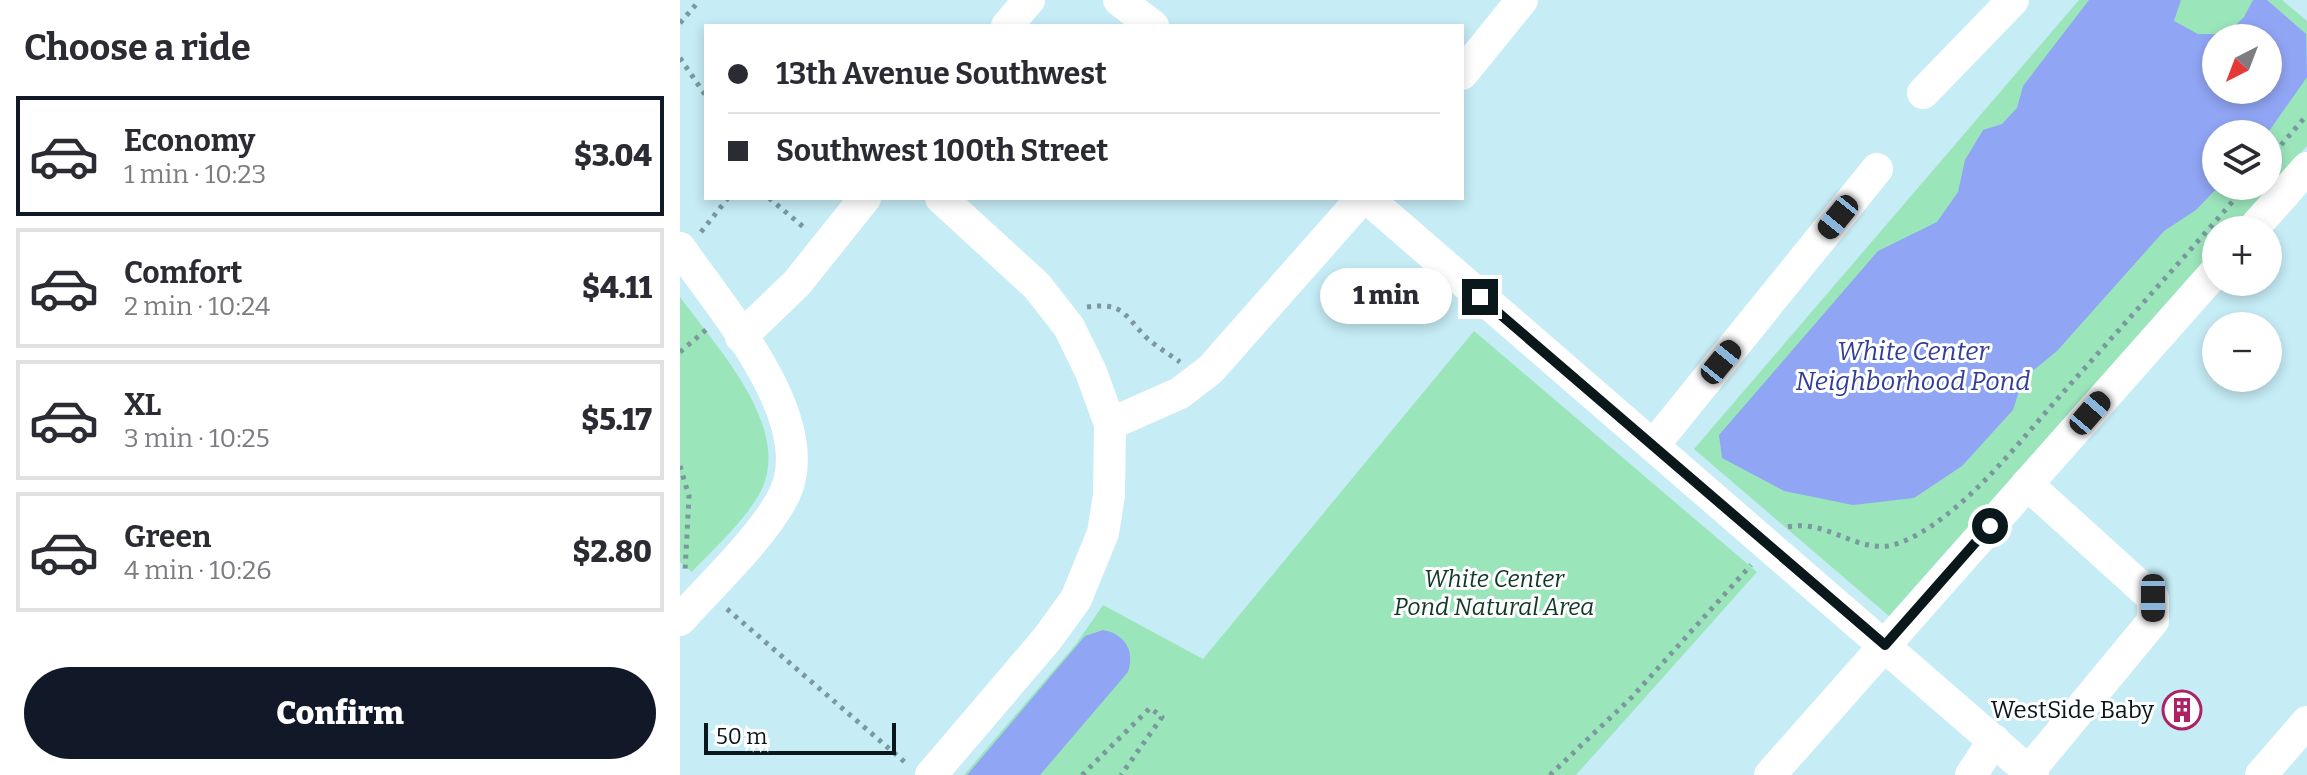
<!DOCTYPE html>
<meta charset="utf-8">
<style>
:root{--surface:#fff;--page:#f2f2f3;--text:#2b2b33;--muted:#7c7c81;--line:#e1e1e2;--accent:#111827}
body{margin:0;font-family:Bitter,serif;background:var(--page);color:var(--text);height:100vh;display:flex;flex-direction:column;font-size:30px;white-space:nowrap}
*{box-sizing:border-box;margin:0}
p{font-size:26px;color:var(--muted)}
.icon{flex:none;width:44px;height:44px;fill:none;stroke:currentColor;stroke-width:2;stroke-linecap:round;stroke-linejoin:round}
.map{position:relative;flex:1;overflow:hidden}
.sheet{display:flex;flex-direction:column;background:var(--surface);width:680px}
.sheet>*{flex:none}
.guide{position:absolute;left:24px;top:24px;width:760px;height:176px;border-radius:0px;box-shadow:0 4px 12px #0003;display:grid;align-content:center;height:176px;padding:0 24px;background:var(--surface)}
.needle{width:52px;rotate:222deg}
.fabs{position:absolute;left:1522px;top:24px;display:grid;gap:16px}
.fabs a{display:grid;place-items:center;width:80px;height:80px;border-radius:50%;background:var(--surface);box-shadow:0 4px 12px #0003;font-size:40px}
.scale{position:absolute;left:24px;bottom:20px;width:192px;box-sizing:border-box;padding-left:8px;border:4px solid #0a181c;border-top:0;font-size:22px;line-height:28px;white-space:nowrap;color:#0a181c;-webkit-text-stroke:6px #fff;paint-order:stroke}
.end{position:absolute;width:36px;height:36px;margin:-18px;border:10px solid #0a181c;background:#fff;box-shadow:0 0 0 4px #fff}
.from{border-radius:50%}
.bubble{position:absolute;height:56px;border-radius:28px;background:var(--surface);box-shadow:0 4px 12px #0003;font-size:26px;font-weight:800;line-height:56px;text-align:center}
.car{position:absolute;width:24px;height:48px;margin:-24px -12px;border-radius:10px;box-shadow:0 0 6px 2px #0007;background:linear-gradient(#222 24%,#8ab4d8 0 40%,#222 0 76%,#8ab4d8 0 86%,#222 0)}
.guide b{display:flex;align-items:center;gap:28px;height:76px;font-size:30px}
.guide b+b{border-top:2px solid var(--line)}
.guide i{width:20px;height:20px;background:var(--text)}
ul{padding:0;list-style:none}
li{display:flex;align-items:center;gap:24px;height:120px;margin:0 16px 12px;padding:0 8px;border:4px solid var(--line);border-radius:0px}
li div{flex:1}
li b{display:block;font-size:30px}
li em{font-style:normal;font-weight:800}
li.on{border-color:var(--accent)}
li>.icon{width:72px;height:72px;stroke-width:1.5}
h2{padding:0 24px;font-size:36px;line-height:96px}
.cta{display:flex;gap:16px;margin-top:auto;padding:16px 24px}
.cta a{flex:1;height:92px;border-radius:48px;background:var(--accent);color:#fff;font-size:32px;font-weight:800;line-height:92px;text-align:center}
main{display:flex;flex:1;min-height:0}
.map>svg:first-child{display:block}
.green{fill:#9be5bb;fill-rule:evenodd}
.water{fill:#90a5f4;fill-rule:evenodd}
.lines{fill:none;stroke-linecap:round;stroke-linejoin:round}
.path{stroke:#7b989f;stroke-width:5;stroke-dasharray:4 6;stroke-linecap:butt}
.minor{stroke:#fff;stroke-width:32}
.route{stroke:#0a181c;stroke-width:10}
.labels{text-anchor:middle;dominant-baseline:central;stroke-width:6;stroke-linejoin:round;paint-order:stroke}
.park-label{font-size:24px;font-style:italic;fill:#103925;stroke:#fff}
.poi-label{font-size:24px;fill:#0a181c;stroke:#fff;text-anchor:end}
.water-label{font-size:26px;font-style:italic;fill:#323e99;stroke:#fff}
</style>
<main>
<section class="sheet">
<h2>Choose a ride</h2>
<ul>
<li class="on"><svg class="icon" aria-label="car" viewBox="0 0 24 24"><path d="M5 17H2v-5l4-1 3-4h7l3 4 3 1v5h-3M9 17h6M6 11h13"/><circle cx="7" cy="17" r="2"/><circle cx="17" cy="17" r="2"/></svg><div><b>Economy</b><p>1 min · 10:23</p></div><em>$3.04</em></li>
<li><svg class="icon" aria-label="car" viewBox="0 0 24 24"><path d="M5 17H2v-5l4-1 3-4h7l3 4 3 1v5h-3M9 17h6M6 11h13"/><circle cx="7" cy="17" r="2"/><circle cx="17" cy="17" r="2"/></svg><div><b>Comfort</b><p>2 min · 10:24</p></div><em>$4.11</em></li>
<li><svg class="icon" aria-label="car" viewBox="0 0 24 24"><path d="M5 17H2v-5l4-1 3-4h7l3 4 3 1v5h-3M9 17h6M6 11h13"/><circle cx="7" cy="17" r="2"/><circle cx="17" cy="17" r="2"/></svg><div><b>XL</b><p>3 min · 10:25</p></div><em>$5.17</em></li>
<li><svg class="icon" aria-label="car" viewBox="0 0 24 24"><path d="M5 17H2v-5l4-1 3-4h7l3 4 3 1v5h-3M9 17h6M6 11h13"/><circle cx="7" cy="17" r="2"/><circle cx="17" cy="17" r="2"/></svg><div><b>Green</b><p>4 min · 10:26</p></div><em>$2.80</em></li>
</ul>
<div class="cta"><a>Confirm</a></div>
</section>
<div class="map">
<svg width="1627" height="775" viewBox="0 0 1627 775">
<rect width="100%" height="100%" fill="#c6ecf6"/>
<g class="green">
<path d="M1399,0H1602L1627,21V146L1552,230H1536V248L1209,616L1014,449ZM1536,38H1588V90H1536ZM1536,134H1588V186H1536Z"/>
<path d="M0,297C34,344 105,419 85,481C76,511 33,549 12,572L0,562Z"/>
<path d="M794,331L1077,572L896,775H284L396,644L423,605L523,659Z"/>
</g>
<g class="water">
<path d="M1409,0H1501L1494,21L1518,34H1546L1564,17L1573,0H1587L1626,34L1627,77L1587,134H1536V186H1539L1516,210L1484,231L1377,351L1343,379L1333,410L1282,466L1234,498L1173,505L1104,491L1042,458L1039,435L1198,251L1257,222L1278,192L1285,160L1303,130L1322,124L1337,108L1343,86ZM1536,38H1588V90H1536Z"/>
<path d="M423,630C445,634 455,651 448,672L360,775H287L405,636Z"/>
</g>
<g class="lines">
<g class="path">
<path d="M0,23L19,1"/>
<path d="M0,58L26,96"/>
<path d="M1588,160L1627,115"/>
<path d="M89,198L127,230"/>
<path d="M21,232L48,198"/>
<path d="M407,307C445,302 444,316 467,338C477,347 489,354 500,362"/>
<path d="M0,352L27,329"/>
<path d="M0,466L9,496L5,571"/>
<path d="M1108,527C1144,519 1173,550 1208,546C1225,543 1243,532 1257,522C1304,488 1342,439 1380,396C1442,326 1505,257 1566,186"/>
<path d="M47,609L227,764"/>
<path d="M402,775L470,708L482,717L441,775"/>
<path d="M870,775L952,697L1071,565"/>
</g>
<g class="minor">
<path d="M439,0L473,26"/>
<path d="M327,26L349,0"/>
<path d="M782,74L842,0"/>
<path d="M1243,93L1333,0"/>
<path d="M687,198L1353,775"/>
<path d="M1572,230L1627,168"/>
<path d="M0,248C39,306 139,418 105,493C86,534 31,585 0,620"/>
<path d="M61,337L117,283L185,198"/>
<path d="M430,424L500,393L531,369L682,198"/>
<path d="M973,446L1197,169"/>
<path d="M1347,484L1473,598V621L1349,771"/>
<path d="M251,775L367,639L396,599L423,533L429,495L430,424L411,372L389,327L357,286L261,198"/>
<path d="M1090,775L1536,271"/>
<path d="M1291,775L1314,740"/>
<path d="M1581,775L1627,722"/>
</g>
</g>
<g class="lines">
<path class="route" d="M800,297L1205,645L1310,526"/>
</g>
<defs>
<g id="building-ring" transform="scale(2)"><circle r="9.5" fill="#fff" stroke="#ac2264" stroke-width="1.5"/><path d="M-4-6H4V6H1V3H-1V6H-4ZM-2.5-4.3h1.7v1.8h-1.7ZM.8-4.3h1.7v1.8H.8ZM-2.5-1h1.7V.8h-1.7ZM.8-1h1.7V.8H.8Z" fill="#ac2264"/></g>
</defs>
<g fill-rule="evenodd">
<use href="#building-ring" x="1502" y="710"/>
</g>
<g class="labels">
<g class="park-label">
<text x="814" y="579">White Center<tspan x="814" dy="28">Pond Natural Area</tspan></text>
</g>
<g class="poi-label">
<text x="1474" y="710">WestSide Baby</text>
</g>
<g class="water-label">
<text x="1233" y="351">White Center<tspan x="1233" dy="30">Neighborhood Pond</tspan></text>
</g>
</g>
</svg>
<div class="fabs">
<a><svg class="needle" viewBox="-14 -14 28 28"><path d="M0-13l5 13h-10z" fill="#e53935"/><path d="M0 13l5-13h-10z" fill="#7c7c81"/></svg></a>
<a><svg class="icon" aria-label="layers" viewBox="0 0 24 24"><path d="M12 4l9 5-9 5-9-5zM3 14l9 5 9-5"/></svg></a>
<a>+</a>
<a>−</a>
</div>
<div class="scale">50 m</div>
<i class="end from" style="left:1310px;top:526px"></i>
<i class="end" style="left:800px;top:297px"></i>
<div class="bubble" style="left:640px;top:268px;width:132px">1 min</div>
<i class="car" style="left:1158px;top:217px;rotate:219deg"></i>
<i class="car" style="left:1041px;top:362px;rotate:39deg"></i>
<i class="car" style="left:1410px;top:413px;rotate:41deg"></i>
<i class="car" style="left:1473px;top:598px;rotate:180deg"></i>
<div class="guide">
<b><i class="from"></i>13th Avenue Southwest</b>
<b><i></i>Southwest 100th Street</b>
</div>
</div>
</main>
